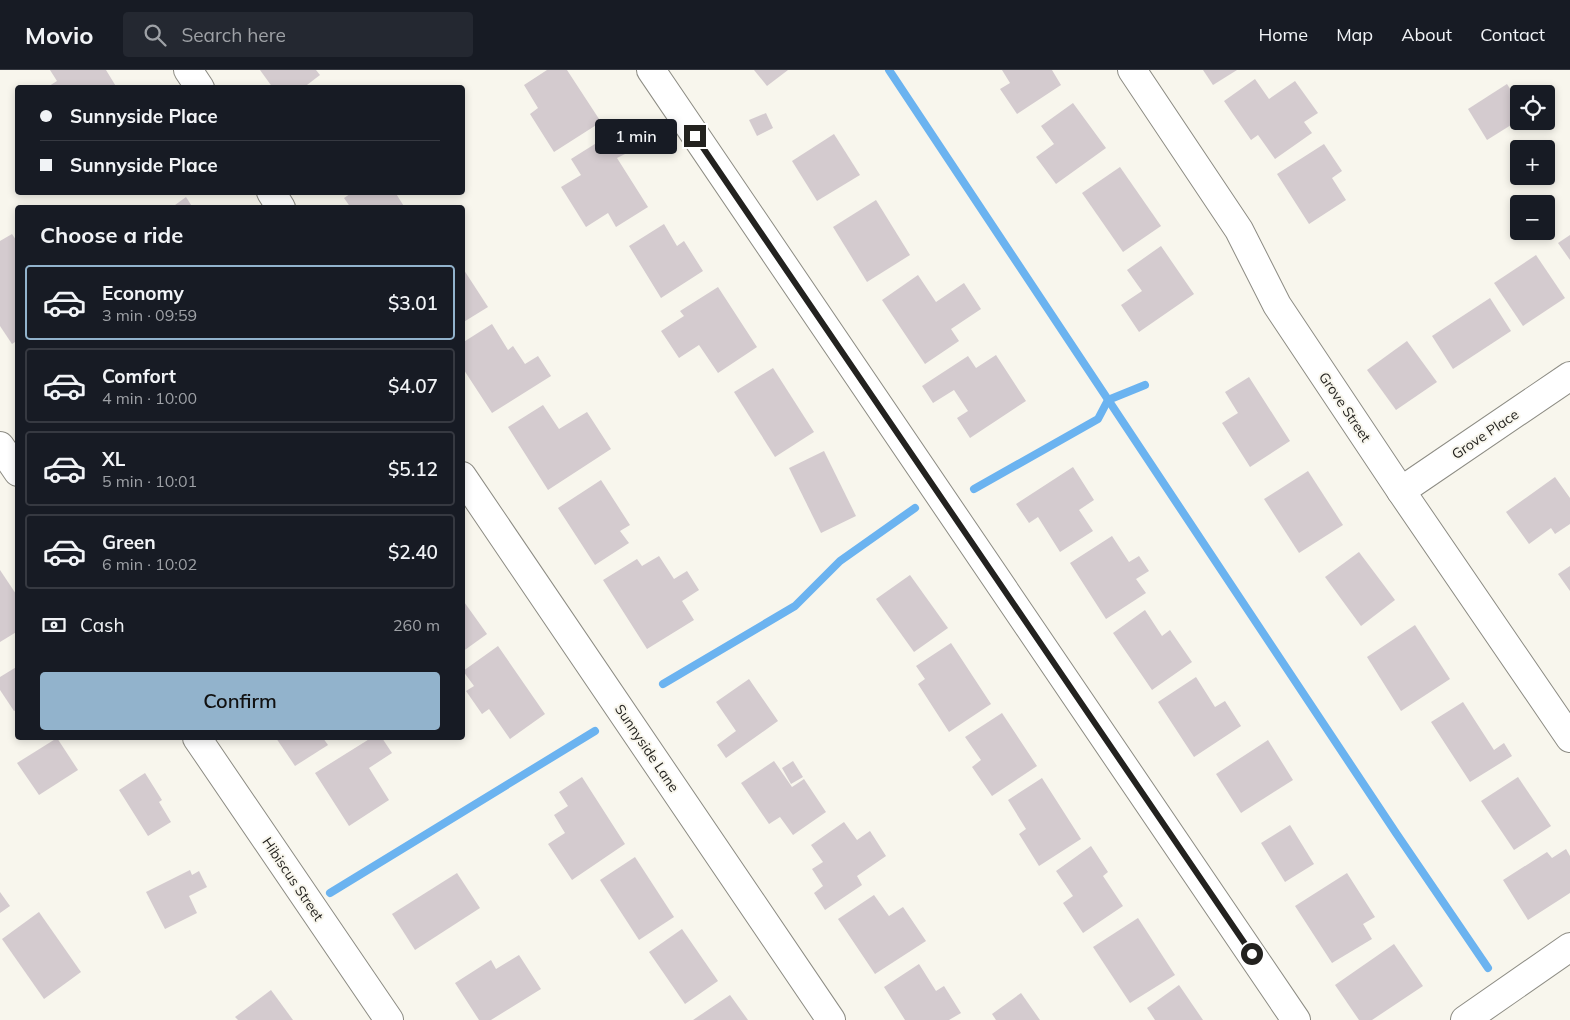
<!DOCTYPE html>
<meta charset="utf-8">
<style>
:root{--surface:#171b24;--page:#242831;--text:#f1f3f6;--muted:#9ea1a6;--line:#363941;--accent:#92b3cc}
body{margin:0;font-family:Mulish,sans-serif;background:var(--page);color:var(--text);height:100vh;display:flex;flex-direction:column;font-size:19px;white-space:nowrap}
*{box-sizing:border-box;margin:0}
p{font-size:16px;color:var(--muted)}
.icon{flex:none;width:28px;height:28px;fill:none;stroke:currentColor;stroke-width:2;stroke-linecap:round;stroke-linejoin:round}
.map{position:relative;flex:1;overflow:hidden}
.side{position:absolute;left:15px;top:135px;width:450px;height:535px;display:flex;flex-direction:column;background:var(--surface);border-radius:5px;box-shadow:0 2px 8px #0003}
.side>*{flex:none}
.hud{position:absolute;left:15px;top:15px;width:450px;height:110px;border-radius:5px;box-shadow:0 2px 8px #0003;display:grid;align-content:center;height:110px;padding:0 25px;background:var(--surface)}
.fabs{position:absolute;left:1510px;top:15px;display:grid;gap:10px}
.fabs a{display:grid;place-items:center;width:45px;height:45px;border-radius:5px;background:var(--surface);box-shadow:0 2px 8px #0003;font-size:25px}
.end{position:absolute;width:22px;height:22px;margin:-11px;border:6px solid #23221f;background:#fff;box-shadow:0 0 0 2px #fff}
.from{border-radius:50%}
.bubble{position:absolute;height:35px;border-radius:5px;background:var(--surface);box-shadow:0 2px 8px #0003;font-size:16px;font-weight:600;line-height:35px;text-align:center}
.hud b{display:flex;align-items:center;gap:18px;height:48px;font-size:19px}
.hud b+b{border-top:1px solid var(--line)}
.hud i{width:12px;height:12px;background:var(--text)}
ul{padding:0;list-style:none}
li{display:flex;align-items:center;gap:15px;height:75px;margin:0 10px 8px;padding:0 15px;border:2px solid var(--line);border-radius:5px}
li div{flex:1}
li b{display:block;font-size:19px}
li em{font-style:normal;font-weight:600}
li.active{border-color:var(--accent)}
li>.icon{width:45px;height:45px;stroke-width:1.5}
h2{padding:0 25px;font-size:22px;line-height:60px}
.pay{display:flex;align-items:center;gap:12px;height:55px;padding:0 25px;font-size:19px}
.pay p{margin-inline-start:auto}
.cta{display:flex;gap:10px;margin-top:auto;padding:10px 25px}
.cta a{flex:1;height:58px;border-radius:5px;background:var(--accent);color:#111;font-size:20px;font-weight:600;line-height:58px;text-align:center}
header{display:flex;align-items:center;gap:30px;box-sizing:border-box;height:70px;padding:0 25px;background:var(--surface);border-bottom:1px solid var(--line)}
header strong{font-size:24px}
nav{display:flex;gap:28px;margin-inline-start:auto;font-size:18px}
.search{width:350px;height:45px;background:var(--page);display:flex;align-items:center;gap:12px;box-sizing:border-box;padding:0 18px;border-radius:5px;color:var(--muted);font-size:19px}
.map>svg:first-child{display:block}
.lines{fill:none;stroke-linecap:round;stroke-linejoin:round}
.stream{stroke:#6bb3f0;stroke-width:8}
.building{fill:#d4cbcf}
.minor-casing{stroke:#8d8c84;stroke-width:30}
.minor{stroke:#fff;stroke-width:28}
.route{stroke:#23221f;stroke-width:6}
.labels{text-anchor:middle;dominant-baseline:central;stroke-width:4;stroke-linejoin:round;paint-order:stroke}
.street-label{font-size:14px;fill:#23221f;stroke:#f8f6ed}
</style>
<header>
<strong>Movio</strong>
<div class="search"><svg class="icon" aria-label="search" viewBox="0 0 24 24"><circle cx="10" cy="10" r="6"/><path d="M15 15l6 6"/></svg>Search here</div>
<nav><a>Home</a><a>Map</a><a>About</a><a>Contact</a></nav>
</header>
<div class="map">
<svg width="1570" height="950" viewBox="0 0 1570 950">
<rect width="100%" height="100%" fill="#f8f6ed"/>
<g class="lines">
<g class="stream">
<path d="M889,0L1396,763L1488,898"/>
<path d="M974,419L1098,349L1108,330L1145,315"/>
<path d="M663,614L795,536L840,491L915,438"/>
<path d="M330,823L595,661"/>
</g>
</g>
<g class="building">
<path d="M50,0H106L117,18H46L57,11Z"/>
<path d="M260,0H316L320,5L303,18H273Z"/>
<path d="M547,0H567L601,52L554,82L530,44L538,38L524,15Z"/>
<path d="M754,0H788L767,16Z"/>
<path d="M1002,0H1052L1061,15L1017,44L1000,19L1010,13Z"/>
<path d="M1203,0H1237L1213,15Z"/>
<path d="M1255,9L1269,29L1295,11L1318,43L1304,52L1312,63L1275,89L1258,65L1251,70L1224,31Z"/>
<path d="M1507,14L1519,33V50L1487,70L1468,39Z"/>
<path d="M1073,33L1106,78L1056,114L1036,87L1054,74L1041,56Z"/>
<path d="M766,43L773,58L757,66L749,50Z"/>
<path d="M614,62L627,83L617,88L648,137L616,157L608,143L586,157L561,117L581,105L571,89Z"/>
<path d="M834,64L860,105L817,131L792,91Z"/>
<path d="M1324,74L1342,101L1332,108L1346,130L1309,154L1277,104Z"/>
<path d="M1120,97L1161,156L1123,182L1082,123Z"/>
<path d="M353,122H395L405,138H351L344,128Z"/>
<path d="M186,127L193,138H171Z"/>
<path d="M876,130L910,185L867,212L833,157Z"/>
<path d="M664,154L677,176L684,171L703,201L661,228L629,176Z"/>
<path d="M12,164L18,173V270L12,274L0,256V171Z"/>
<path d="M1570,165V190L1558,173Z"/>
<path d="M1161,176L1194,224L1139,262L1121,235L1142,221L1127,200Z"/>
<path d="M1536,185L1565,228L1523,256L1494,213Z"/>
<path d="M462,197L488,237L462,253Z"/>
<path d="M918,205L936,232L964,213L981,239L951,259L959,271L925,294L882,230Z"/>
<path d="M718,217L757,277L718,303L699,275L679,288L661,261L684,246L680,241Z"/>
<path d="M1490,228L1511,261L1453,299L1432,266Z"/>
<path d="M492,254L508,280L513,276L525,294L538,286L551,306L492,343L462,297V273Z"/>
<path d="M1407,271L1437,312L1396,340L1367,300Z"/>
<path d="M996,285L1026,331L970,368L957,348L968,341L954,320L933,333L922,316L968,286L976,298Z"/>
<path d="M773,298L814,362L775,387L734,322Z"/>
<path d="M1249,307L1290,371L1250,397L1222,353L1238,343L1225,322Z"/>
<path d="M543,335L559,359L587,342L611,379L548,420L508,357Z"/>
<path d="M824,381L856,446L821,463L789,398Z"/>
<path d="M1073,397L1094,430L1079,440L1093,461L1060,482L1038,447L1029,453L1016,434Z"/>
<path d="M1308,401L1343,455L1299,483L1264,429Z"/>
<path d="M1555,407L1570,428V454L1555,464L1551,458L1529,474L1506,442Z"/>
<path d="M601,410L630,455L620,461L629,473L595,495L558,438Z"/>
<path d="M1112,466L1129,492L1139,486L1149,501L1136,509L1146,523L1106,549L1070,493Z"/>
<path d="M1359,482L1395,530L1361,556L1325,507Z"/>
<path d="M659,486L674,509L687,501L699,520L682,531L694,550L647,579L603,510L637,489L642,496Z"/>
<path d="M1570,496V521L1558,504Z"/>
<path d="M0,500L18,527V561L0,572Z"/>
<path d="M910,505L948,558L914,582L876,529Z"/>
<path d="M462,529L487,564L462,582Z"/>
<path d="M1145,540L1162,566L1170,560L1192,592L1152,620L1113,563Z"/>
<path d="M1415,555L1450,609L1401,641L1367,587Z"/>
<path d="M951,573L991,634L949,662L918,614L925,609L916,596Z"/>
<path d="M498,576L545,644L510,669L489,639L482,644L466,621L474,616L463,601Z"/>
<path d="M18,596V639L14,641L0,620V607Z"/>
<path d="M1196,607L1215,637L1225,631L1241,656L1194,687L1158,632Z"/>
<path d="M749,609L778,651L726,688L717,675L736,661L716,632Z"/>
<path d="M1463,632L1494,680L1504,673L1512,686L1470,712L1431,652Z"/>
<path d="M1002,643L1037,696L992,726L972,697L981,690L965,667Z"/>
<path d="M57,668L78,700L39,725L17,693Z"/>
<path d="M276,668H323L328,675L295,696Z"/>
<path d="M371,668H382L392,683L369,698L389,730L349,756L315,703Z"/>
<path d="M1268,670L1293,710L1241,743L1216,704Z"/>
<path d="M774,691L792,717L804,709L826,742L793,765L780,747L769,754L741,713Z"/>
<path d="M793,691L803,707L791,714L782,698Z"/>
<path d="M145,703L162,730L159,732L171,752L148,766L119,720Z"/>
<path d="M582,707L625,774L572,810L548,774L565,763L554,745L568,736L559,722Z"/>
<path d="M1518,707L1551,756L1514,780L1481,731Z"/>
<path d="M1042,708L1081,769L1039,796L1019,764L1026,759L1008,730Z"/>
<path d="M844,752L857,770L870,761L886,786L857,806L862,815L825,840L814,823L823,816L812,799L823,792L811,775Z"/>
<path d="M1290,755L1314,794L1285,812L1261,773Z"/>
<path d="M1091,776L1108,802L1103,806L1123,836L1083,863L1063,833L1073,826L1056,801Z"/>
<path d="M1566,779L1570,786V823L1528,850L1503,810L1547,782L1552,788Z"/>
<path d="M635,787L674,847L639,870L600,810Z"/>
<path d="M190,800L192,805L199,801L207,817L189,826L197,843L165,859L146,822Z"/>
<path d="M457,803L480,838L415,880L392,844Z"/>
<path d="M1347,803L1375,847L1363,854L1372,869L1332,893L1295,836Z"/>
<path d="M0,822L10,836L0,843Z"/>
<path d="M874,825L889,846L903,837L926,871L875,904L838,849Z"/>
<path d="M39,842L81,902L44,929L2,869Z"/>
<path d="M1138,848L1175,905L1130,933L1093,877Z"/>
<path d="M682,859L718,911L685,934L649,882Z"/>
<path d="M1394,874L1423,916L1372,950H1359L1335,915Z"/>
<path d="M519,885L541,919L491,950H479L455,913L491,890L496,899Z"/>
<path d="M919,894L936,921L944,916L961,943L949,950H905L884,917Z"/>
<path d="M1179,915L1203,950H1155L1147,938Z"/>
<path d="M271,920L293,950H238L235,947Z"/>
<path d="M1021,923L1040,950H996L992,944Z"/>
<path d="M730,925L748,950H693Z"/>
</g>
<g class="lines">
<g class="minor-casing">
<g id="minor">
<path d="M188,0L200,18"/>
<path d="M651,0L1296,950"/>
<path d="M1132,0L1239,160L1277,235L1401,421L1570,668"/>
<path d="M271,122L281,138"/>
<path d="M0,376L18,402"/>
<path d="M462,406L831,950"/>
<path d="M1401,421L1570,306"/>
<path d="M197,668L389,950"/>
<path d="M1465,950L1570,877"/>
</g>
</g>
<use href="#minor" class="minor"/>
</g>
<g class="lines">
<path class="route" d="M695,66L1252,884"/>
</g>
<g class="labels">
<g class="street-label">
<text transform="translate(1345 337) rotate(56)">Grove Street</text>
<text transform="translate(1485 364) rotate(-34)">Grove Place</text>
<text transform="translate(647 678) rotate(56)">Sunnyside Lane</text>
<text transform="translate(293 809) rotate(56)">Hibiscus Street</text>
</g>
</g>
</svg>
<div class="fabs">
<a><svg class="icon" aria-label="locate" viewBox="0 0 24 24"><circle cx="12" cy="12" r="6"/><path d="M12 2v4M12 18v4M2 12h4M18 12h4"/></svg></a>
<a>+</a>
<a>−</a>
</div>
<i class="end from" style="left:1252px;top:884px"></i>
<i class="end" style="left:695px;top:66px"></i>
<div class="bubble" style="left:595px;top:49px;width:82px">1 min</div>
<div class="hud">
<b><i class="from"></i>Sunnyside Place</b>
<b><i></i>Sunnyside Place</b>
</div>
<section class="side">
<h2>Choose a ride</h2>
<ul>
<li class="active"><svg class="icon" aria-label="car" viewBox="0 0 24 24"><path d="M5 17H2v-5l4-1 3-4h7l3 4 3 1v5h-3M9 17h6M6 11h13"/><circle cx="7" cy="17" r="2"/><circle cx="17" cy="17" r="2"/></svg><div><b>Economy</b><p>3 min · 09:59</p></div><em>$3.01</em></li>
<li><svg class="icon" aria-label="car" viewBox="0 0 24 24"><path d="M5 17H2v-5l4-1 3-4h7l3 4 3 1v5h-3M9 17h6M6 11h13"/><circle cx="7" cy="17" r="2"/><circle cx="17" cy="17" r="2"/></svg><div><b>Comfort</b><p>4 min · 10:00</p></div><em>$4.07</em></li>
<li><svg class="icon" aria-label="car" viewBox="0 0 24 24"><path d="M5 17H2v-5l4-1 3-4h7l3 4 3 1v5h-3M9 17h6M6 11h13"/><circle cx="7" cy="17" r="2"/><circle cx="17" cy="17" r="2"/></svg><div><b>XL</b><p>5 min · 10:01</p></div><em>$5.12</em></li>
<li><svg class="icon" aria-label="car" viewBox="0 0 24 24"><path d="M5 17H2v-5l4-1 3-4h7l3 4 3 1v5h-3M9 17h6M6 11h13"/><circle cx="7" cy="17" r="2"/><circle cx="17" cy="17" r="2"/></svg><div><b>Green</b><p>6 min · 10:02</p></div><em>$2.40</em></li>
</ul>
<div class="pay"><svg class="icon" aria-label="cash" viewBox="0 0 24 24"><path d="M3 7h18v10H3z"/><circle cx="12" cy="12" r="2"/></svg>Cash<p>260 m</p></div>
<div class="cta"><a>Confirm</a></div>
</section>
</div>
